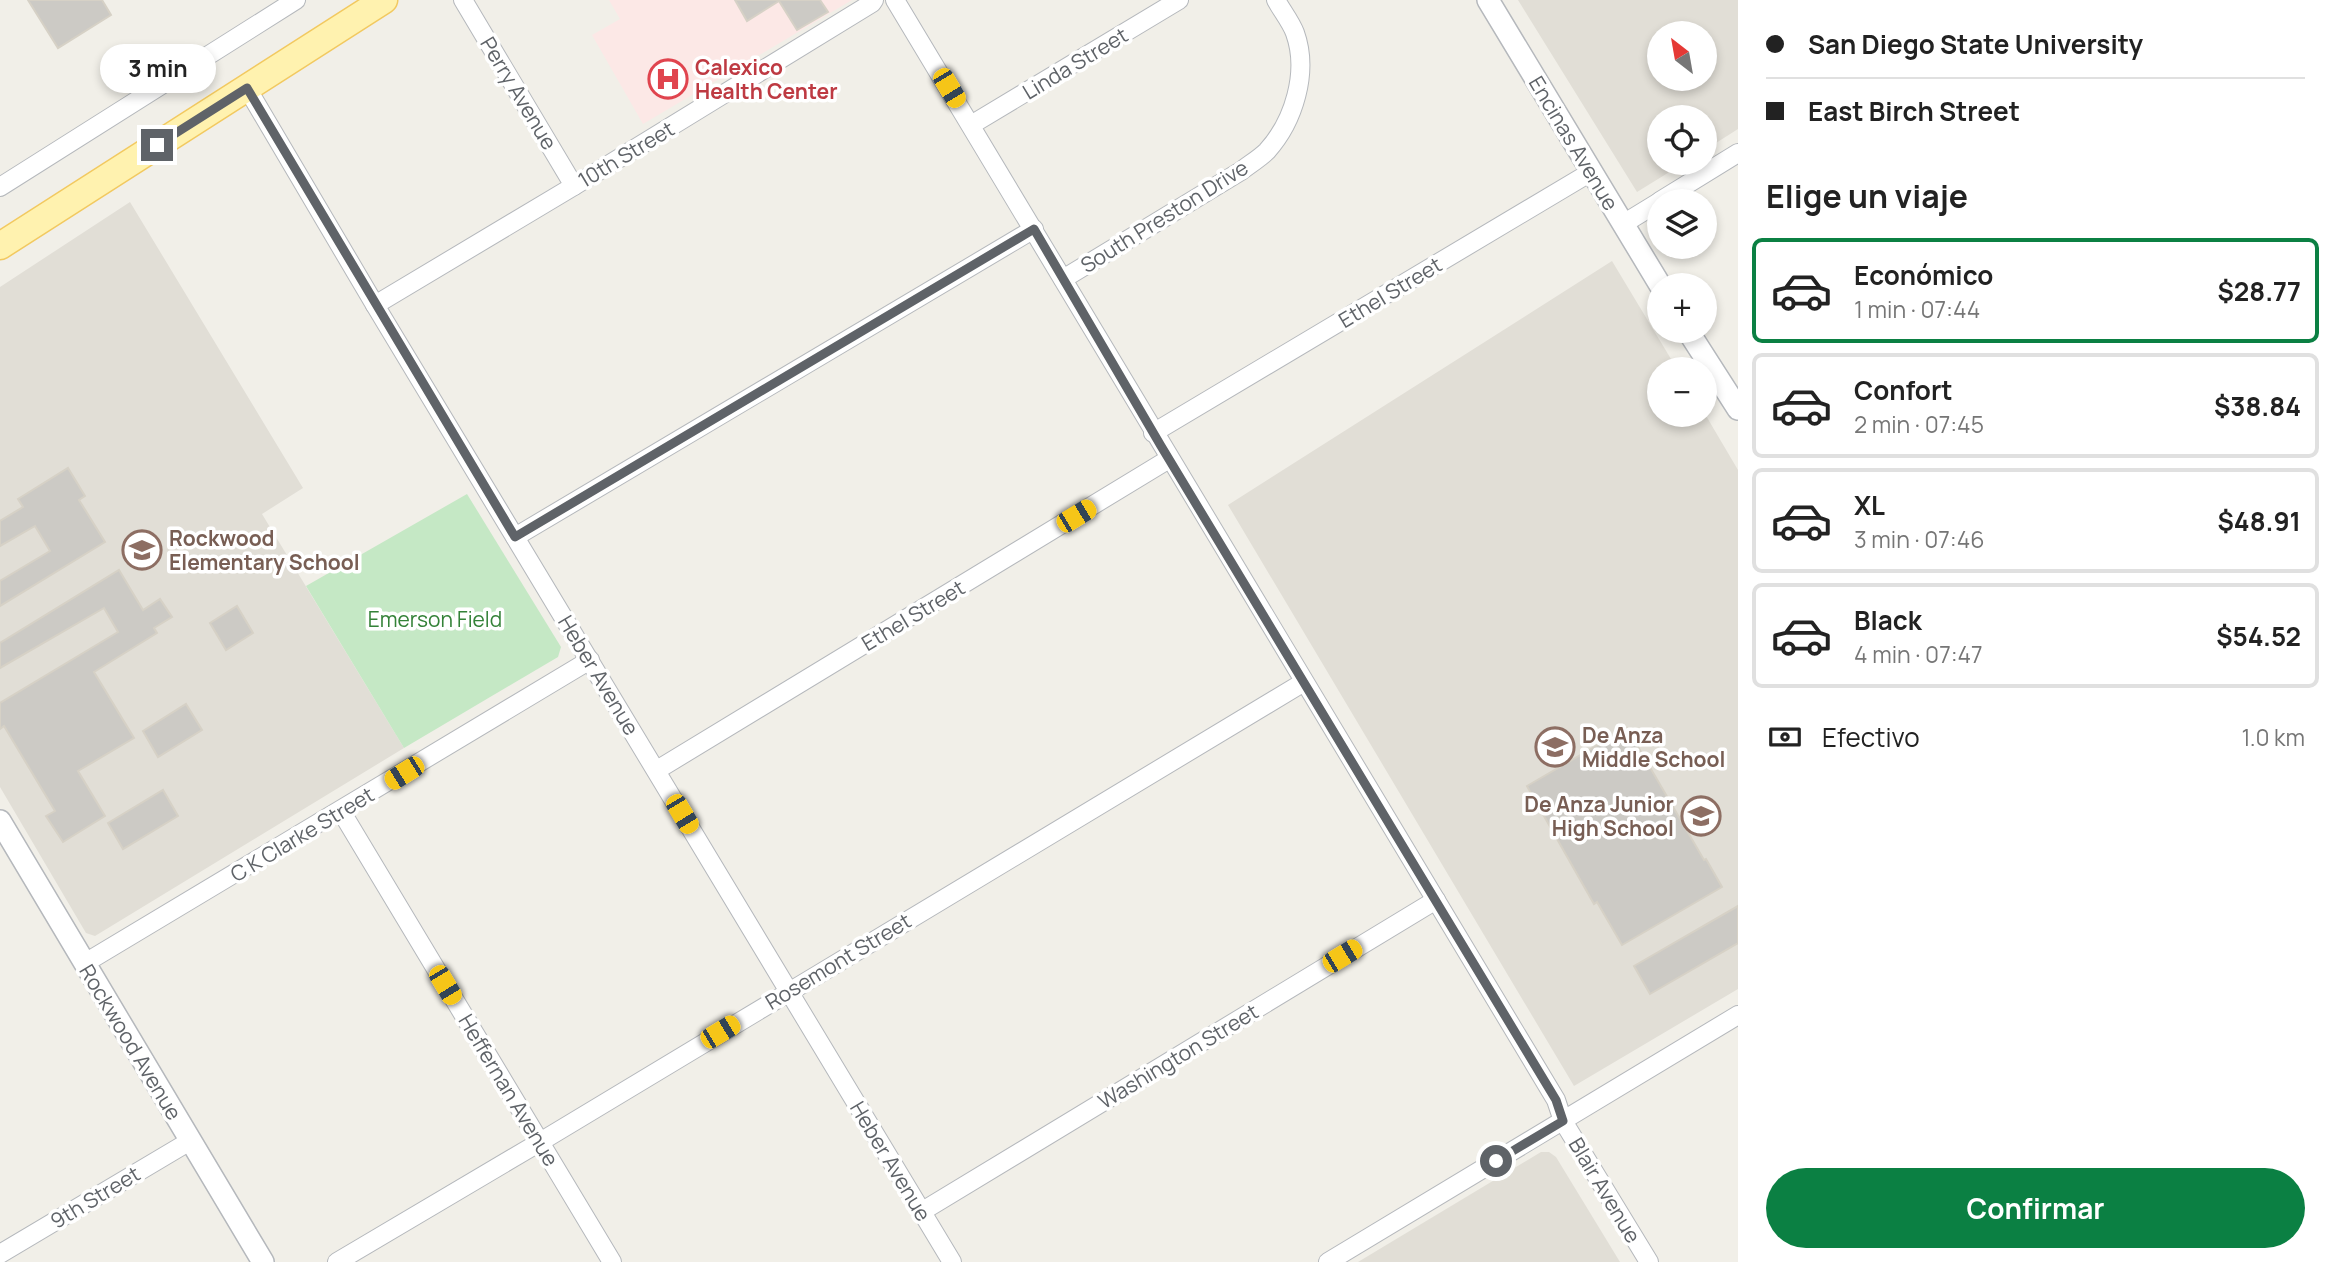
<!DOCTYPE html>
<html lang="es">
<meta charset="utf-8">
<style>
:root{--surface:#fff;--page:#f2f2f2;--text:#222;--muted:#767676;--line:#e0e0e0;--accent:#0b8043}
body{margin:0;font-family:Manrope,sans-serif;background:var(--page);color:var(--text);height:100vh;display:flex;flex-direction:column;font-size:26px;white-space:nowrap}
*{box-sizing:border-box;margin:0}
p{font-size:23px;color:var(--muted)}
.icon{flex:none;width:38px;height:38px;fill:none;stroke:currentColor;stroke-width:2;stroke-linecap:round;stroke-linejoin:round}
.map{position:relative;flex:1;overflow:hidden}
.sheet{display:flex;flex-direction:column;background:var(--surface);width:595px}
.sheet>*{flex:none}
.top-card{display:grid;align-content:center;height:154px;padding:0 28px;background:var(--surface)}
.needle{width:46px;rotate:329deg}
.buttons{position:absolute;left:1647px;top:21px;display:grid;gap:14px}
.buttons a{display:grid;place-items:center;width:70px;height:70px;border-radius:50%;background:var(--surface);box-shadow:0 4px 10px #0003;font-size:35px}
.end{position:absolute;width:32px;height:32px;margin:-16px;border:9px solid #5f6368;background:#fff;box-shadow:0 0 0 4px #fff}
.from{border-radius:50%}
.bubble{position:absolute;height:49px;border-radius:24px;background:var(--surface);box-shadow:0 4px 10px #0003;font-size:23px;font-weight:700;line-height:49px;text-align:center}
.car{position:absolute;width:21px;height:42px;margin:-21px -10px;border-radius:9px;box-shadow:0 0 5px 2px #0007;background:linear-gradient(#f5c518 24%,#345 0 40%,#f5c518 0 76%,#345 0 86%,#f5c518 0)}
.top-card b{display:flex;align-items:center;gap:24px;height:66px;font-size:26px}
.top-card b+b{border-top:2px solid var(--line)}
.top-card i{width:18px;height:18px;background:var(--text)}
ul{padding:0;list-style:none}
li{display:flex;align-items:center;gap:21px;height:105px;margin:0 14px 10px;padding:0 14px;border:4px solid var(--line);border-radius:10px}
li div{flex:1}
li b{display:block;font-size:26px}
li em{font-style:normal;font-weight:700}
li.active{border-color:var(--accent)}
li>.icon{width:63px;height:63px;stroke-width:1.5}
h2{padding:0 28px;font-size:32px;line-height:84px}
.pay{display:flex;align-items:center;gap:18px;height:77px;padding:0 28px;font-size:26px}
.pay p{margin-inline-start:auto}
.button{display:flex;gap:14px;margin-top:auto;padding:14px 28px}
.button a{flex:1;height:80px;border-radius:42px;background:var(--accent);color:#fff;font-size:28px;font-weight:700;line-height:80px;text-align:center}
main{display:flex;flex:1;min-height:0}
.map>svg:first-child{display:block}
.education{fill:#e1ded6;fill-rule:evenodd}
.medical{fill:#fce8e6}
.green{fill:#c5e8c5}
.building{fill:#cccac5;stroke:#d6d1c6;stroke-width:2}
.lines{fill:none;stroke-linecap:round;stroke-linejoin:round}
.minor-casing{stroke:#b5b8bc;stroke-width:20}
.tertiary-casing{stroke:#b5b8bc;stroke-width:24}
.primary-casing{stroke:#f2c960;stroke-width:29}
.minor{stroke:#fff;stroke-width:18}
.tertiary{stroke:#fff;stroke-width:21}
.primary{stroke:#fff2af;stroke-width:26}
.route{stroke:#5f6368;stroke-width:9}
.labels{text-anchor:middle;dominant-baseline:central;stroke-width:7;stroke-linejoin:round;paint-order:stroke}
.street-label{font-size:21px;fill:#5f6368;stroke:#fff}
.health-label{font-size:21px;font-weight:bold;fill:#be3a42;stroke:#fff;text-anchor:start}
.education-label{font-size:21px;font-weight:bold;fill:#785e54;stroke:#fff;text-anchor:start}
.park-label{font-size:21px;fill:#348238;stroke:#fff}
</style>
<main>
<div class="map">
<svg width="1738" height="1262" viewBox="0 0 1738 1262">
<rect width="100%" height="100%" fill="#f1efe8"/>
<g class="education">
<path d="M1518,0H1738V129L1705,150L1704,117H1659V163H1684L1637,192ZM1659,33H1704V79H1659Z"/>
<path d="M130,202L303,488L262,514L404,748L95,936L86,933L0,787V287Z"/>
<path d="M1612,261L1677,369H1659V415L1705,414L1738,470V989L1574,1086L1228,505Z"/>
<path d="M1541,1152H1549L1556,1157L1620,1262H1358Z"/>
</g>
<path class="medical" d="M609,0H852L643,124L592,35L620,19Z"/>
<path class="green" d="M467,494L561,647L558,657L404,748L306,586Z"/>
<g class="building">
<path d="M28,0H102L111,15L58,48Z"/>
<path d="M735,0H820L828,12L797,30L779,1L747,21Z"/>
<path d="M68,468L85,496L79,500L105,542L0,606V581L50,551L35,526L0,546V521L23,507L18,499Z"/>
<path d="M119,570L143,610L160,599L172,617L154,628L157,633L94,672L134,738L78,771L105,816L63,842L46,816L55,811L4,726L0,729V703L118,632L104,608L0,668V643Z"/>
<path d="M237,606L253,633L226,650L210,623Z"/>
<path d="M186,704L202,730L158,757L143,731Z"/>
<path d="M1627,728L1704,860L1706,859L1722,887L1622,945L1597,902L1594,904L1527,786Z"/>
<path d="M163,790L178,816L123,849L108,823Z"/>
<path d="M1738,906V943L1650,994L1634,966Z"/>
</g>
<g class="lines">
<g class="minor-casing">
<g id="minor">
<path d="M463,0L574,186"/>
<path d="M895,0L1556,1100L1563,1121L1649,1262"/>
<path d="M247,88L375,305L952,1262"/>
<path d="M971,125L1179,0"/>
<path d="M0,187L296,0"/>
<path d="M1660,201L1738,153"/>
<path d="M1623,224L1659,202"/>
<path d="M1063,279L1241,171C1250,164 1260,158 1267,151C1294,121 1309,72 1295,33C1291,22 1282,11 1276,0"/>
<path d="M375,305L574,186L872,3L874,0"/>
<path d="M1153,433L1591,172"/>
<path d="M515,537L1034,229"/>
<path d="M657,770L1169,459"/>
<path d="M341,811L612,1262"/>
<path d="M85,963L590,660"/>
<path d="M921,1212L1436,900"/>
<path d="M0,1254L190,1141"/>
<path d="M337,1262L540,1142L1304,682"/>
<path d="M1328,1262L1738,1015"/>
</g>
</g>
<g class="tertiary-casing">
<g id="tertiary">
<path d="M1488,0L1660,285"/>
<path d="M1688,331L1738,409"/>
<path d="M0,821L263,1262"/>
</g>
</g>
<g class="primary-casing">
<path id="primary" d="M0,246L384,0"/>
</g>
<use href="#minor" class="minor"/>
<use href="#tertiary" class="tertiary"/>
<use href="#primary" class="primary"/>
</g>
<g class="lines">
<path class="route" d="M157,145L247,88L515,537L1034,229L1161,446L1556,1100L1563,1121L1496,1161"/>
</g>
<defs>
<g id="hospital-ring" transform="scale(2.0125)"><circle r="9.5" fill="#fff" stroke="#e0444e" stroke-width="1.5"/><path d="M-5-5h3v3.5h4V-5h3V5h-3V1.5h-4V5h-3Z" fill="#e0444e"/></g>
<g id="school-ring" transform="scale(2.0125)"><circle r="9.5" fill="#fff" stroke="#8d6e63" stroke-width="1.5"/><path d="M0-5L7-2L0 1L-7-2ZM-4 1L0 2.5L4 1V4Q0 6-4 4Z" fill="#8d6e63"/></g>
</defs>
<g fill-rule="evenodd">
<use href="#hospital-ring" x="668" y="79"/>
<use href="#school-ring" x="142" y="550"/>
<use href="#school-ring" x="1555" y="747"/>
<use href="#school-ring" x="1701" y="816"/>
</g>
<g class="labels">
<g class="street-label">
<text transform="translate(1075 63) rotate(-31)">Linda Street</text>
<text transform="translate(519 93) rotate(59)">Perry Avenue</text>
<text transform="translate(1574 143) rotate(59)">Encinas Avenue</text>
<text transform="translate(626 154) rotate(-31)">10th Street</text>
<text transform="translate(1164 216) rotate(-32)">South Preston Drive</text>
<text transform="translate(1390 292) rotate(-31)">Ethel Street</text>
<text transform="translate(913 615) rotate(-31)">Ethel Street</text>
<text transform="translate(599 675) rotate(59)">Heber Avenue</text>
<text transform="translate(302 834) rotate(-31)">C K Clarke Street</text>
<text transform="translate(838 961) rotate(-31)">Rosemont Street</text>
<text transform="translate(131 1042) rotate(59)">Rockwood Avenue</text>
<text transform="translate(1178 1056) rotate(-31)">Washington Street</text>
<text transform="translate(509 1090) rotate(59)">Heffernan Avenue</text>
<text transform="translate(891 1161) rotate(59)">Heber Avenue</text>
<text transform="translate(1605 1190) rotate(59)">Blair Avenue</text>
<text transform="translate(95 1197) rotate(-31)">9th Street</text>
</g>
<g class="health-label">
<text x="695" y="67">Calexico<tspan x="695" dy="24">Health Center</tspan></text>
</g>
<g class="education-label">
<text x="169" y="538">Rockwood<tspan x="169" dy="24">Elementary School</tspan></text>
<text x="1582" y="735">De Anza<tspan x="1582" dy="24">Middle School</tspan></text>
<text x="1674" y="804" text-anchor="end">De Anza Junior<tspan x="1674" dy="24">High School</tspan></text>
</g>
<g class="park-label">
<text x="435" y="619">Emerson Field</text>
</g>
</g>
</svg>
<div class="buttons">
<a><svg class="needle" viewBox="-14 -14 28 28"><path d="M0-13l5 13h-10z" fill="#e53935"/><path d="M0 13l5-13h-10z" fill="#767676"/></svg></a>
<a><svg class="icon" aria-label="locate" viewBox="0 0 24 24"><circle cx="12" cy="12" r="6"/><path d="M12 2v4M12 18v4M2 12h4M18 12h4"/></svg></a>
<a><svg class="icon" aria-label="layers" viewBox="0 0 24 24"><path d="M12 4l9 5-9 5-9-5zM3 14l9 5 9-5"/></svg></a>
<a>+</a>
<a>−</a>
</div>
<i class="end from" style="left:1496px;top:1161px"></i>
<i class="end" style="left:157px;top:145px"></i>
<div class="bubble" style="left:100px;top:44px;width:116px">3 min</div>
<i class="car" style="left:949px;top:88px;rotate:149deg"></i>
<i class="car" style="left:1076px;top:516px;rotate:59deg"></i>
<i class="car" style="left:404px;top:773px;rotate:238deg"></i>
<i class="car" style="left:682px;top:814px;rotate:149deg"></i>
<i class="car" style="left:1342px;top:956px;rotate:59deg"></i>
<i class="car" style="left:445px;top:985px;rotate:149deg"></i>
<i class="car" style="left:720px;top:1032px;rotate:59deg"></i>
</div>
<section class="sheet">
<div class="top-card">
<b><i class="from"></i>San Diego State University</b>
<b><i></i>East Birch Street</b>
</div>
<h2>Elige un viaje</h2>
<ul>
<li class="active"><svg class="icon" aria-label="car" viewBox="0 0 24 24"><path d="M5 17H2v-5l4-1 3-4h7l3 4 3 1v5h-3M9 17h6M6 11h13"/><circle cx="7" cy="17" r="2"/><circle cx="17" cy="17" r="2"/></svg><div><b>Económico</b><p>1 min · 07:44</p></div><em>$28.77</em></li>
<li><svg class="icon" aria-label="car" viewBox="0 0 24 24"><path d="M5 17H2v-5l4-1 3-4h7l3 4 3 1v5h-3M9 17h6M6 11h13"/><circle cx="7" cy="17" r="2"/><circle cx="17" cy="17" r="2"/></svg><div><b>Confort</b><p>2 min · 07:45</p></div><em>$38.84</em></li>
<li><svg class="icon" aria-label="car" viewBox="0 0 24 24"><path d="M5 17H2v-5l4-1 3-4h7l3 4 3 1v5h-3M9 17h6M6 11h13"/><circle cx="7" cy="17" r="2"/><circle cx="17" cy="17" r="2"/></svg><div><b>XL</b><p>3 min · 07:46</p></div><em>$48.91</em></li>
<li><svg class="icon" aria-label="car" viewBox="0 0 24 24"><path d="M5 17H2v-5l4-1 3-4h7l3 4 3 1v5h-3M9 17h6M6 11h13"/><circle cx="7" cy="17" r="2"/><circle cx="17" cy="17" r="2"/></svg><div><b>Black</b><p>4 min · 07:47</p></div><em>$54.52</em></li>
</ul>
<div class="pay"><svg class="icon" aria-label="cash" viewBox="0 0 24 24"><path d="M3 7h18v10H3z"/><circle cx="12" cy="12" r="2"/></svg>Efectivo<p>1.0 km</p></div>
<div class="button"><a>Confirmar</a></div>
</section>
</main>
